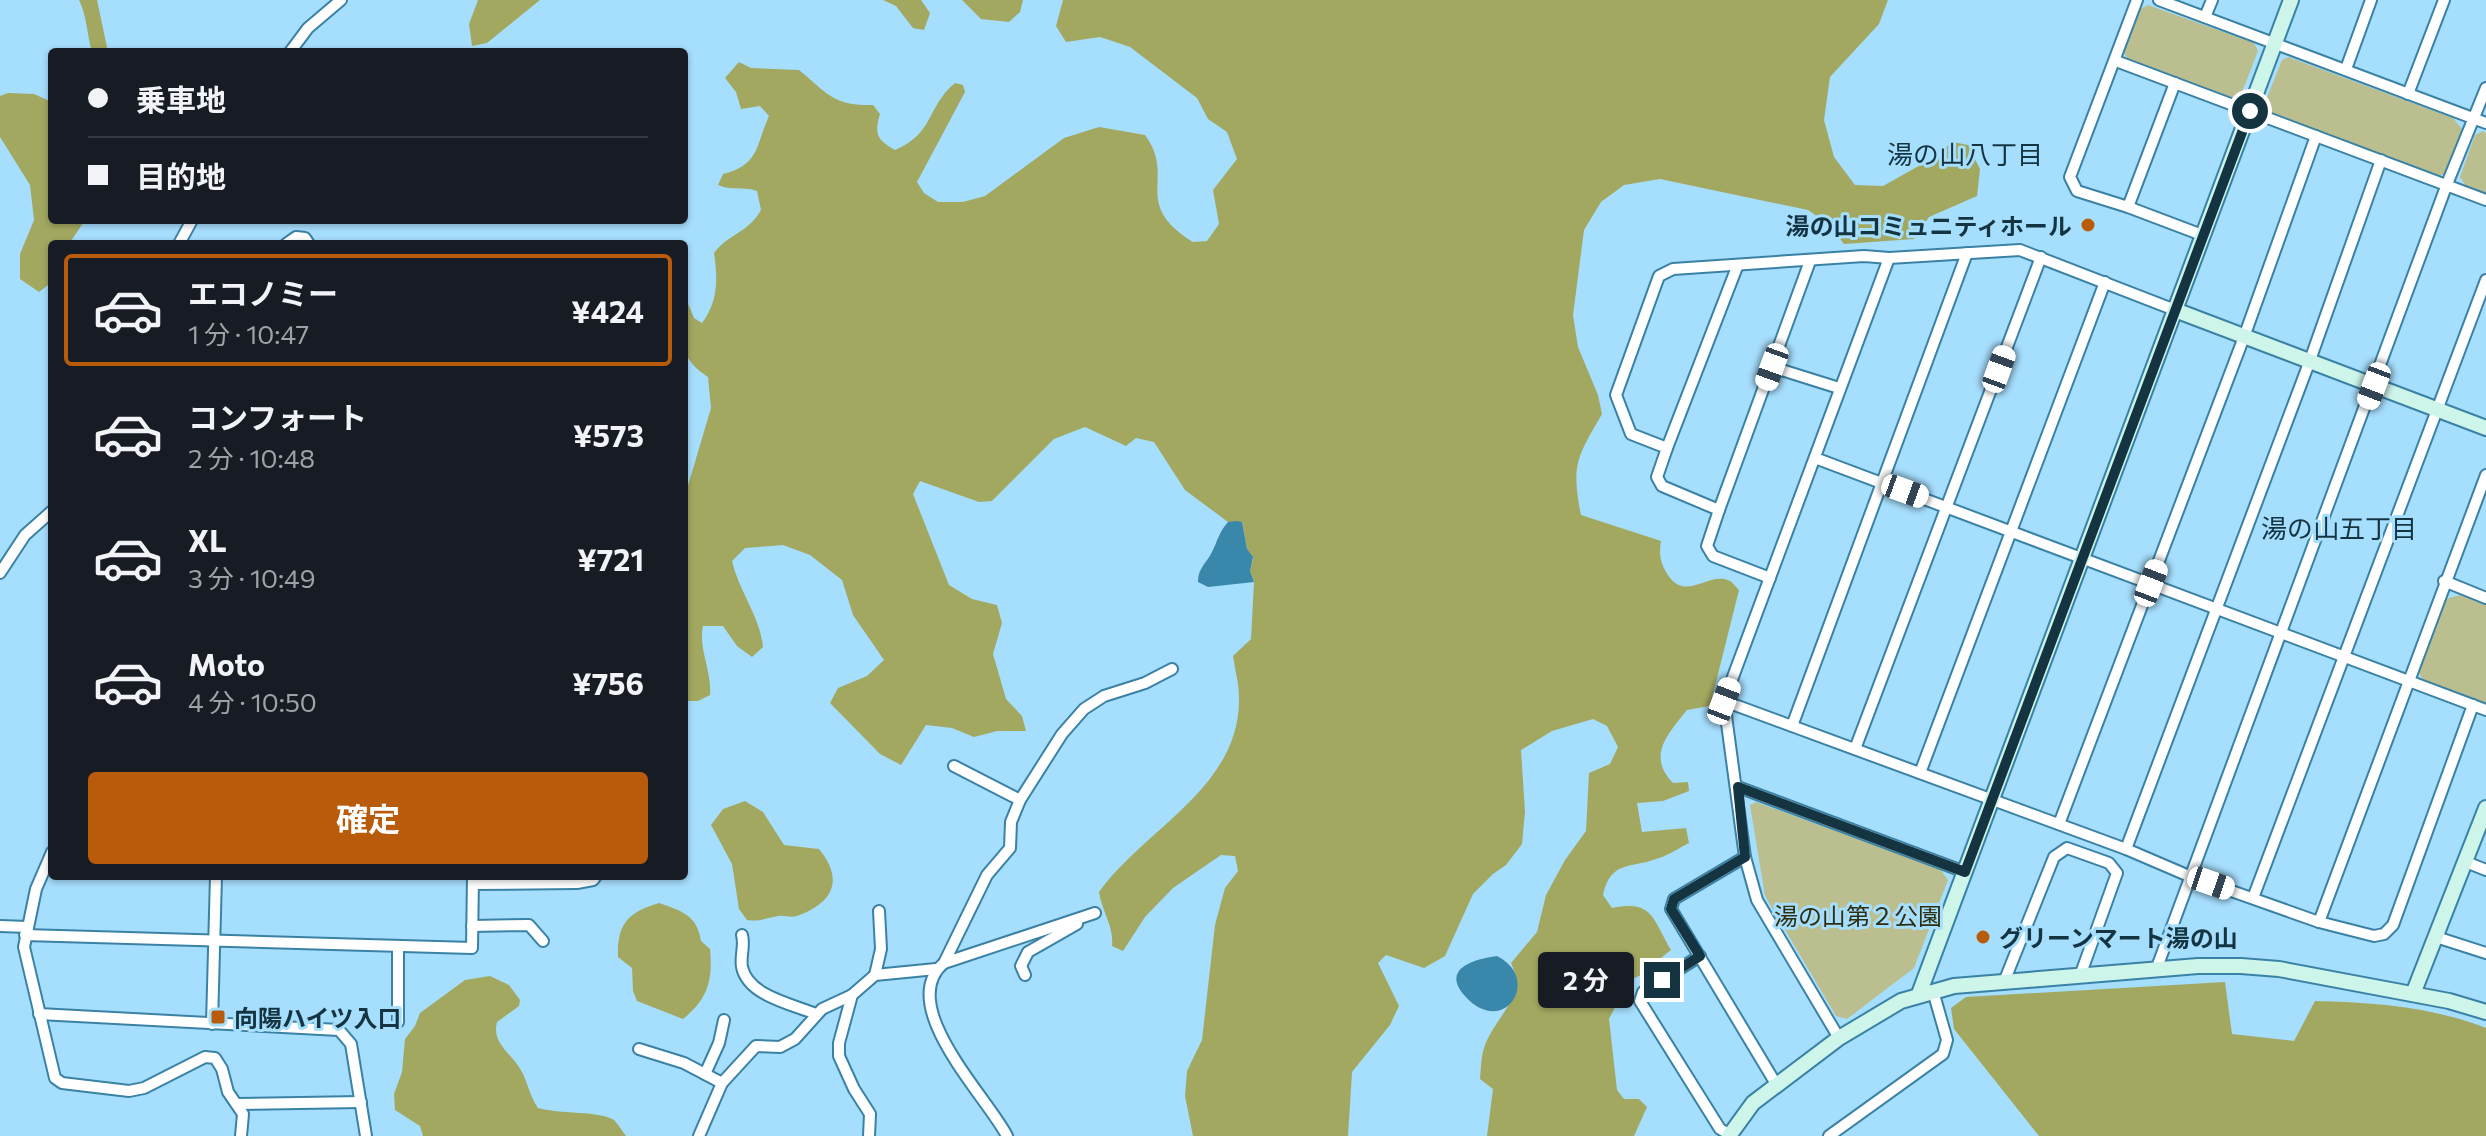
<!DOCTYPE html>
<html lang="ja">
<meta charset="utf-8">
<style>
:root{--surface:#171b24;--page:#242831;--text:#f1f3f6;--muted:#9ea1a6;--line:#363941;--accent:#b85b0b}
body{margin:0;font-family:Commissioner,"Noto Sans JP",sans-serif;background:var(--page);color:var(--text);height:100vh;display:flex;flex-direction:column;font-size:30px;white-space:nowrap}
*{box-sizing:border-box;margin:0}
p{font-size:26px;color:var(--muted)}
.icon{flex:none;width:44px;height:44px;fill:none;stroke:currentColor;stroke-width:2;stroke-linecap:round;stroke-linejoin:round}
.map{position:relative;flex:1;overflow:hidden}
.panel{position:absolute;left:48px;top:240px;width:640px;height:640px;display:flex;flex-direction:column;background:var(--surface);border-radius:8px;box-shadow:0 2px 6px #0004}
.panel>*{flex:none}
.top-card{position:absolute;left:48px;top:48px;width:640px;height:176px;border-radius:8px;box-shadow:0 2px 6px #0004;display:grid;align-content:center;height:176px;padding:0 40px;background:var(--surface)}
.end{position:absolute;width:36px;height:36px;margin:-18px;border:10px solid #153442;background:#fff;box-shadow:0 0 0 4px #fff}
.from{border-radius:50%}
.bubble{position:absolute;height:56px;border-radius:8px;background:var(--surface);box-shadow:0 2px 6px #0004;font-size:26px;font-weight:700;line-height:56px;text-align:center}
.car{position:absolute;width:24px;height:48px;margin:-24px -12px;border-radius:10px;box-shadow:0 0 6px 2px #0007;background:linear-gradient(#fff 24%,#345 0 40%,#fff 0 76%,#345 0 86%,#fff 0)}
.top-card b{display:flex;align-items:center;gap:28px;height:76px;font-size:30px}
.top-card b+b{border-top:2px solid var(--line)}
.top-card i{width:20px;height:20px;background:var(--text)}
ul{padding:14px 0 0;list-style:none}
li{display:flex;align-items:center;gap:24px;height:112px;margin:0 16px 12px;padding:0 24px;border:4px solid transparent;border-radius:8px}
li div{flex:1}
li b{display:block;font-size:30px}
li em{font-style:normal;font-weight:700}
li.current{border-color:var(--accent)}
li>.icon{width:72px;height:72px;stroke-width:1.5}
.button{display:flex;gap:16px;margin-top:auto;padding:16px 40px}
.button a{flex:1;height:92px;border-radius:8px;background:var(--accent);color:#fff;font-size:32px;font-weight:700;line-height:92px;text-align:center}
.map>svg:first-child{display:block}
.green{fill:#bbbf8f}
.forest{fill:#a3a861}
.water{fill:#3987ab}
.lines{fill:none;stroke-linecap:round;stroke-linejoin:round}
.street-casing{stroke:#3a82a5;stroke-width:14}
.secondary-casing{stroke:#3a82a5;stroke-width:18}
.street{stroke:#fff;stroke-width:10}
.secondary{stroke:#cdf5ea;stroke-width:14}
.route{stroke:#153442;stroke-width:10}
.poi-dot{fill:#b85b0b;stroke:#a6defd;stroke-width:3}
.labels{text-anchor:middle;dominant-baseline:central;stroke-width:6;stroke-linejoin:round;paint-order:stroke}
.poi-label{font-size:24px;font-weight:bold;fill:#153442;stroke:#a6defd;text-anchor:start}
.park-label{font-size:24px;fill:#2e2f10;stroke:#a6defd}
.neighbourhood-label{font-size:26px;fill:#153442;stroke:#a6defd}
</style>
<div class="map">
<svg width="2486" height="1136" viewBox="0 0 2486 1136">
<rect width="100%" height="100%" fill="#a6defd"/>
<g class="green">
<path d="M2148,5L2254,43L2258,51L2241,95L2228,98L2129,61L2124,53L2140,9Z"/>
<path d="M2288,57L2453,118L2462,129L2445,174L2436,176L2271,114L2264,105L2282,60Z"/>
<path d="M2483,131L2486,133V194L2466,186L2460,177L2475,135Z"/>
<path d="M2460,595L2486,604V703L2422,679L2418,670L2446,599Z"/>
<path d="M1756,802L1940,869L1948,880L1914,968L1847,1019L1836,1016L1765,896L1750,805Z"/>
</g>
<g class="forest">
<path d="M79,0H97L108,52H92C87,35 87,16 79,0Z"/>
<path d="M478,0H540L487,43L472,46L469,24Z"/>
<path d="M883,0H921L930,13L924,30L913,28L896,6Z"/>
<path d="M962,0H1023L1020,12L1009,22L981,19Z"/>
<path d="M1063,0H1888L1879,24L1830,77L1824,120L1834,157L1855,185L1883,186L1924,163L1953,142L1968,145L1980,169L1977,196L1929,217L1914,239L1844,244L1828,224L1808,210L1660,179L1624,185L1601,202L1584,230L1573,315L1578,347L1598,395L1602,414C1577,457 1571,465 1581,515L1661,541C1659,554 1660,561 1666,572C1685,605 1708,570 1730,581C1732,582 1737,588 1739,590L1710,706L1687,710C1667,735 1647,756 1673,783L1688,782L1689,791L1663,801L1637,803L1642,832L1686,828L1689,843C1679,848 1669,855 1659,858C1632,869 1611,859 1603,895L1612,908C1653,900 1652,918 1671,950L1661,958L1659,968L1629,980L1609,1019L1617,1090L1624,1099H1639L1647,1107L1634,1136H1487L1493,1089L1480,1079C1481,1069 1481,1057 1484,1048C1494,1017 1528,997 1511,963L1537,932L1546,895L1565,860L1586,831L1589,773L1610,764L1618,747L1607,726L1593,719L1552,731L1521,750L1525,812L1522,844L1506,865L1493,874L1473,894L1445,956L1424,968L1386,955L1378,963L1399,1006L1390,1025L1352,1072L1348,1136H1193L1185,1096L1187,1071L1202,1040L1215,925L1225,888L1238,871L1235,856L1221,855L1173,888L1145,917L1123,951L1112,946C1114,926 1102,912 1099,892C1145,828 1240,788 1239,698C1239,684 1235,669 1233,656L1251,639L1254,582L1250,571L1253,558L1247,549L1242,522H1228L1185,490L1154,442L1136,438L1126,446L1085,427L1054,439L992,501L979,502L920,481L913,494L949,585L972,599L997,605L1002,623L993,654L1006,699L1022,716L1026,731H997L974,737L952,728L926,725L901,765L880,754L830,703L838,688L867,676L884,660L853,615L842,580L810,555L783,545L745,548L732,561C739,591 760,617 763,647L752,657L737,646L723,626H703C698,648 712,671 710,695L698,701H684V499L711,408L708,377C673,355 684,332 684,294L694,318L702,323C718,302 718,279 714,253C729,233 747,234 761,210L757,191C743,186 731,191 718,185L723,174C760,164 755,147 769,116L760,106L741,109L736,92L725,78L739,62L751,68L799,70C827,93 833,106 873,105L880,114C874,134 877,140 895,150C935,133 926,107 955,83L963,85L965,92L917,182L924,193L938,202H963L985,196L1064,138L1099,127L1145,135C1177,178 1130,203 1193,242L1207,241L1219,224L1213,190L1237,159L1227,132L1208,119L1197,98L1130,47L1100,37L1066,42L1056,26Z"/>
<path d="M8,93L34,94L52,102V220H85L69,244H52V282L39,292L20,279V254L34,220L30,185L0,137V96Z"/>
<path d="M745,801L763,812L784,845L819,849C844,879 834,903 797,916C791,918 785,915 778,916C766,918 760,922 747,920L739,909L732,864L711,825L723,809Z"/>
<path d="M659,903C682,911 697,915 701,941L710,949C713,980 708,999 683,1019L637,1001L633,991L632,968L618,957C617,924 628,912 659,903Z"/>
<path d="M490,976L509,985L520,1000L519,1006L497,1022C491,1044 513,1054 522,1072C528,1084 530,1096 538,1108C558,1114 601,1111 614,1120C618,1124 623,1132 626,1136H423L420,1126L395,1110L394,1094L402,1072L405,1039L415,1026L420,1013L465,980Z"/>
<path d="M2225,982L2232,1034L2294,1041L2315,1001C2372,1002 2433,1007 2486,1028V1136H2039L1954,1029L1951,1008L1966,997Z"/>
</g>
<g class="water">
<path d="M1236,521L1242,522L1247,549L1253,557L1250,571L1254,582L1208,587L1198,582C1198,568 1206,564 1212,552C1218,540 1219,532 1228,522Z"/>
<path d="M1497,956C1543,979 1503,1040 1464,995C1441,968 1475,959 1497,956Z"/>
</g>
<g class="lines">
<g class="street-casing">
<g id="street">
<path d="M2137,0L2070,177L2077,191L2128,207L2175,83"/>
<path d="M2159,0L2486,123"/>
<path d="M2205,17L2212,0"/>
<path d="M290,52L308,28L341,0"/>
<path d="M2116,61L2486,200"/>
<path d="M2346,69L2371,0"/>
<path d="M2408,94L2444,0"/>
<path d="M2128,207L2202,235"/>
<path d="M179,244L192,220"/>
<path d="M286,244L296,237L305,238L309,244"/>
<path d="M1772,367L1839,388"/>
<path d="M1667,448L1737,267"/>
<path d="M1815,458L2486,710"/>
<path d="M1719,510L1810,261"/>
<path d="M0,573L25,535L52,511"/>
<path d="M1770,578L1713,556L1707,546L1719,510L1662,486L1657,477L1667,448L1631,434L1616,395L1659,276L1673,269L1864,256L1889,258L2020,250L2175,310"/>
<path d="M2444,581L2486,598"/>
<path d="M1724,701L2126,849L2189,876L2319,922L2374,936L2384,934L2393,925L2473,705"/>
<path d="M1792,726L1967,253"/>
<path d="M1855,749L2041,257"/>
<path d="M954,766L1020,800"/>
<path d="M1920,773L2105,282"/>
<path d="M1738,787L1965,872"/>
<path d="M2059,824L2244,337L2316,136"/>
<path d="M2126,849L2309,363L2381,160"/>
<path d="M52,852L36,889L24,947L55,1078L62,1083L129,1091L144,1088L205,1057L215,1058L222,1069L228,1092L243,1114L241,1136"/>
<path d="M1745,857L1674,899L1671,909L1776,1084"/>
<path d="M2466,862L2486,870"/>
<path d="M473,884L577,883L593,880L596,876"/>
<path d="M2253,898L2486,280"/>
<path d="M2319,922L2486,475"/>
<path d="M0,926L28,927"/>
<path d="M472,926L529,925L543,941"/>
<path d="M25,935L472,948L473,876"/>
<path d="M742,935C745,946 740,956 742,967C748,996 792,1004 816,1014"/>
<path d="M2436,937L2486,953"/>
<path d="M398,946V1022"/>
<path d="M1700,956L1643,992L1640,1001L1720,1129L1729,1134"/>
<path d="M944,963L1095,913"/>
<path d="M2156,970L2447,184L2486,88"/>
<path d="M875,975L881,949L879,911"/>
<path d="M1025,975L1021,966L1028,952L1077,924"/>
<path d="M2004,982L2054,857L2067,848L2109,863L2117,873L2080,976"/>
<path d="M39,1014L339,1030L351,1044L366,1136"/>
<path d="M212,1024L216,876"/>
<path d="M1839,1038L1757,900L1745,857L1724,701L1889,258"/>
<path d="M639,1049L684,1063L722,1083"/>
<path d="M705,1074L719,1043L724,1020"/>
<path d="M237,1104L361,1102"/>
<path d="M699,1136L722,1083L756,1046L780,1047L795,1039L822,1009L852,995"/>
<path d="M869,1136L870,1114L854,1089L839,1056V1043L852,995L875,975L936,969"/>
<path d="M1007,1136C988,1098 894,1005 944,963L987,875L1010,848L1011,822L1020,800L1062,734L1084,709L1104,696L1145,683L1172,669"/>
<path d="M1829,1136L1943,1054L1947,1040L1933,991"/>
</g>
</g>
<g class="secondary-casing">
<g id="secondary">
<path d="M2175,310L2486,428"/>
<path d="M1919,994L2291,0"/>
<path d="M2413,994L2486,808"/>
<path d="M1729,1136L1753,1103L1839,1038L1901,1001L1954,986L2198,966H2241L2279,969L2449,1001L2486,1012"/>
</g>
</g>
<use href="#street" class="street"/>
<use href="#secondary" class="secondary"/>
</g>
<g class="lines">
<path class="route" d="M1662,980L1700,956L1671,909L1674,899L1745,857L1738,787L1965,872L2250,111"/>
</g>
<g class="poi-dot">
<circle cx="2088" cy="225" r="8"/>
<circle cx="1983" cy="937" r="8"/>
<rect x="210" y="1009" width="16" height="16" rx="4"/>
</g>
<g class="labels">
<g class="poi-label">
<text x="2072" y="225" text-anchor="end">湯の山コミュニティホール</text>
<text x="1999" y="937">グリーンマート湯の山</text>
<text x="234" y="1017">向陽ハイツ入口</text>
</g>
<g class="park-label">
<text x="1858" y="915">湯の山第２公園</text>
</g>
<g class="neighbourhood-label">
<text x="1965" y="153">湯の山八丁目</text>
<text x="2339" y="527">湯の山五丁目</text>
</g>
</g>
</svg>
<i class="end from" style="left:2250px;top:111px"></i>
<i class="end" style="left:1662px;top:980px"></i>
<div class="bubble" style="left:1538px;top:952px;width:96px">2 分</div>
<i class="car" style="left:1772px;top:367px;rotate:200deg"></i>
<i class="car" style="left:1999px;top:369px;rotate:20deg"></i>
<i class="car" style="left:2374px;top:386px;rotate:201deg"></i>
<i class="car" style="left:1905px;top:491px;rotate:110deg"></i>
<i class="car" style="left:2151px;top:583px;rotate:21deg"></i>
<i class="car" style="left:1724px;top:701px;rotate:21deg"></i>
<i class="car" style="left:2211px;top:883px;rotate:109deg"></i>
<div class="top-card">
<b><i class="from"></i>乗車地</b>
<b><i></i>目的地</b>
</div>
<section class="panel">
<ul>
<li class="current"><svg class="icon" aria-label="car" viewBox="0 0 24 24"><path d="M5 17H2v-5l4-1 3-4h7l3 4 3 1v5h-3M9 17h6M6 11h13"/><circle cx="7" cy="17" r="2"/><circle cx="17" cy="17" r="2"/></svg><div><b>エコノミー</b><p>1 分 · 10:47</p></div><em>¥424</em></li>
<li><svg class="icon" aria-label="car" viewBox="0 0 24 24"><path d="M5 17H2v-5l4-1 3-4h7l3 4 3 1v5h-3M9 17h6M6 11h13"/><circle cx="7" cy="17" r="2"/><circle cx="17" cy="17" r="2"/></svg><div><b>コンフォート</b><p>2 分 · 10:48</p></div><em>¥573</em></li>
<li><svg class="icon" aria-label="car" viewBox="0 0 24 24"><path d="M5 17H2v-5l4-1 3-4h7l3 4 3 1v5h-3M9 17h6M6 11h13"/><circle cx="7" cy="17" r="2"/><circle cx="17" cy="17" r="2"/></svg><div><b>XL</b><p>3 分 · 10:49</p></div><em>¥721</em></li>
<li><svg class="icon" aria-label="car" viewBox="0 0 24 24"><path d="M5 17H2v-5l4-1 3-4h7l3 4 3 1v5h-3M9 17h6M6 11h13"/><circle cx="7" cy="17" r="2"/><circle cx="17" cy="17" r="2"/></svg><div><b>Moto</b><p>4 分 · 10:50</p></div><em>¥756</em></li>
</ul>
<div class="button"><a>確定</a></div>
</section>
</div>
